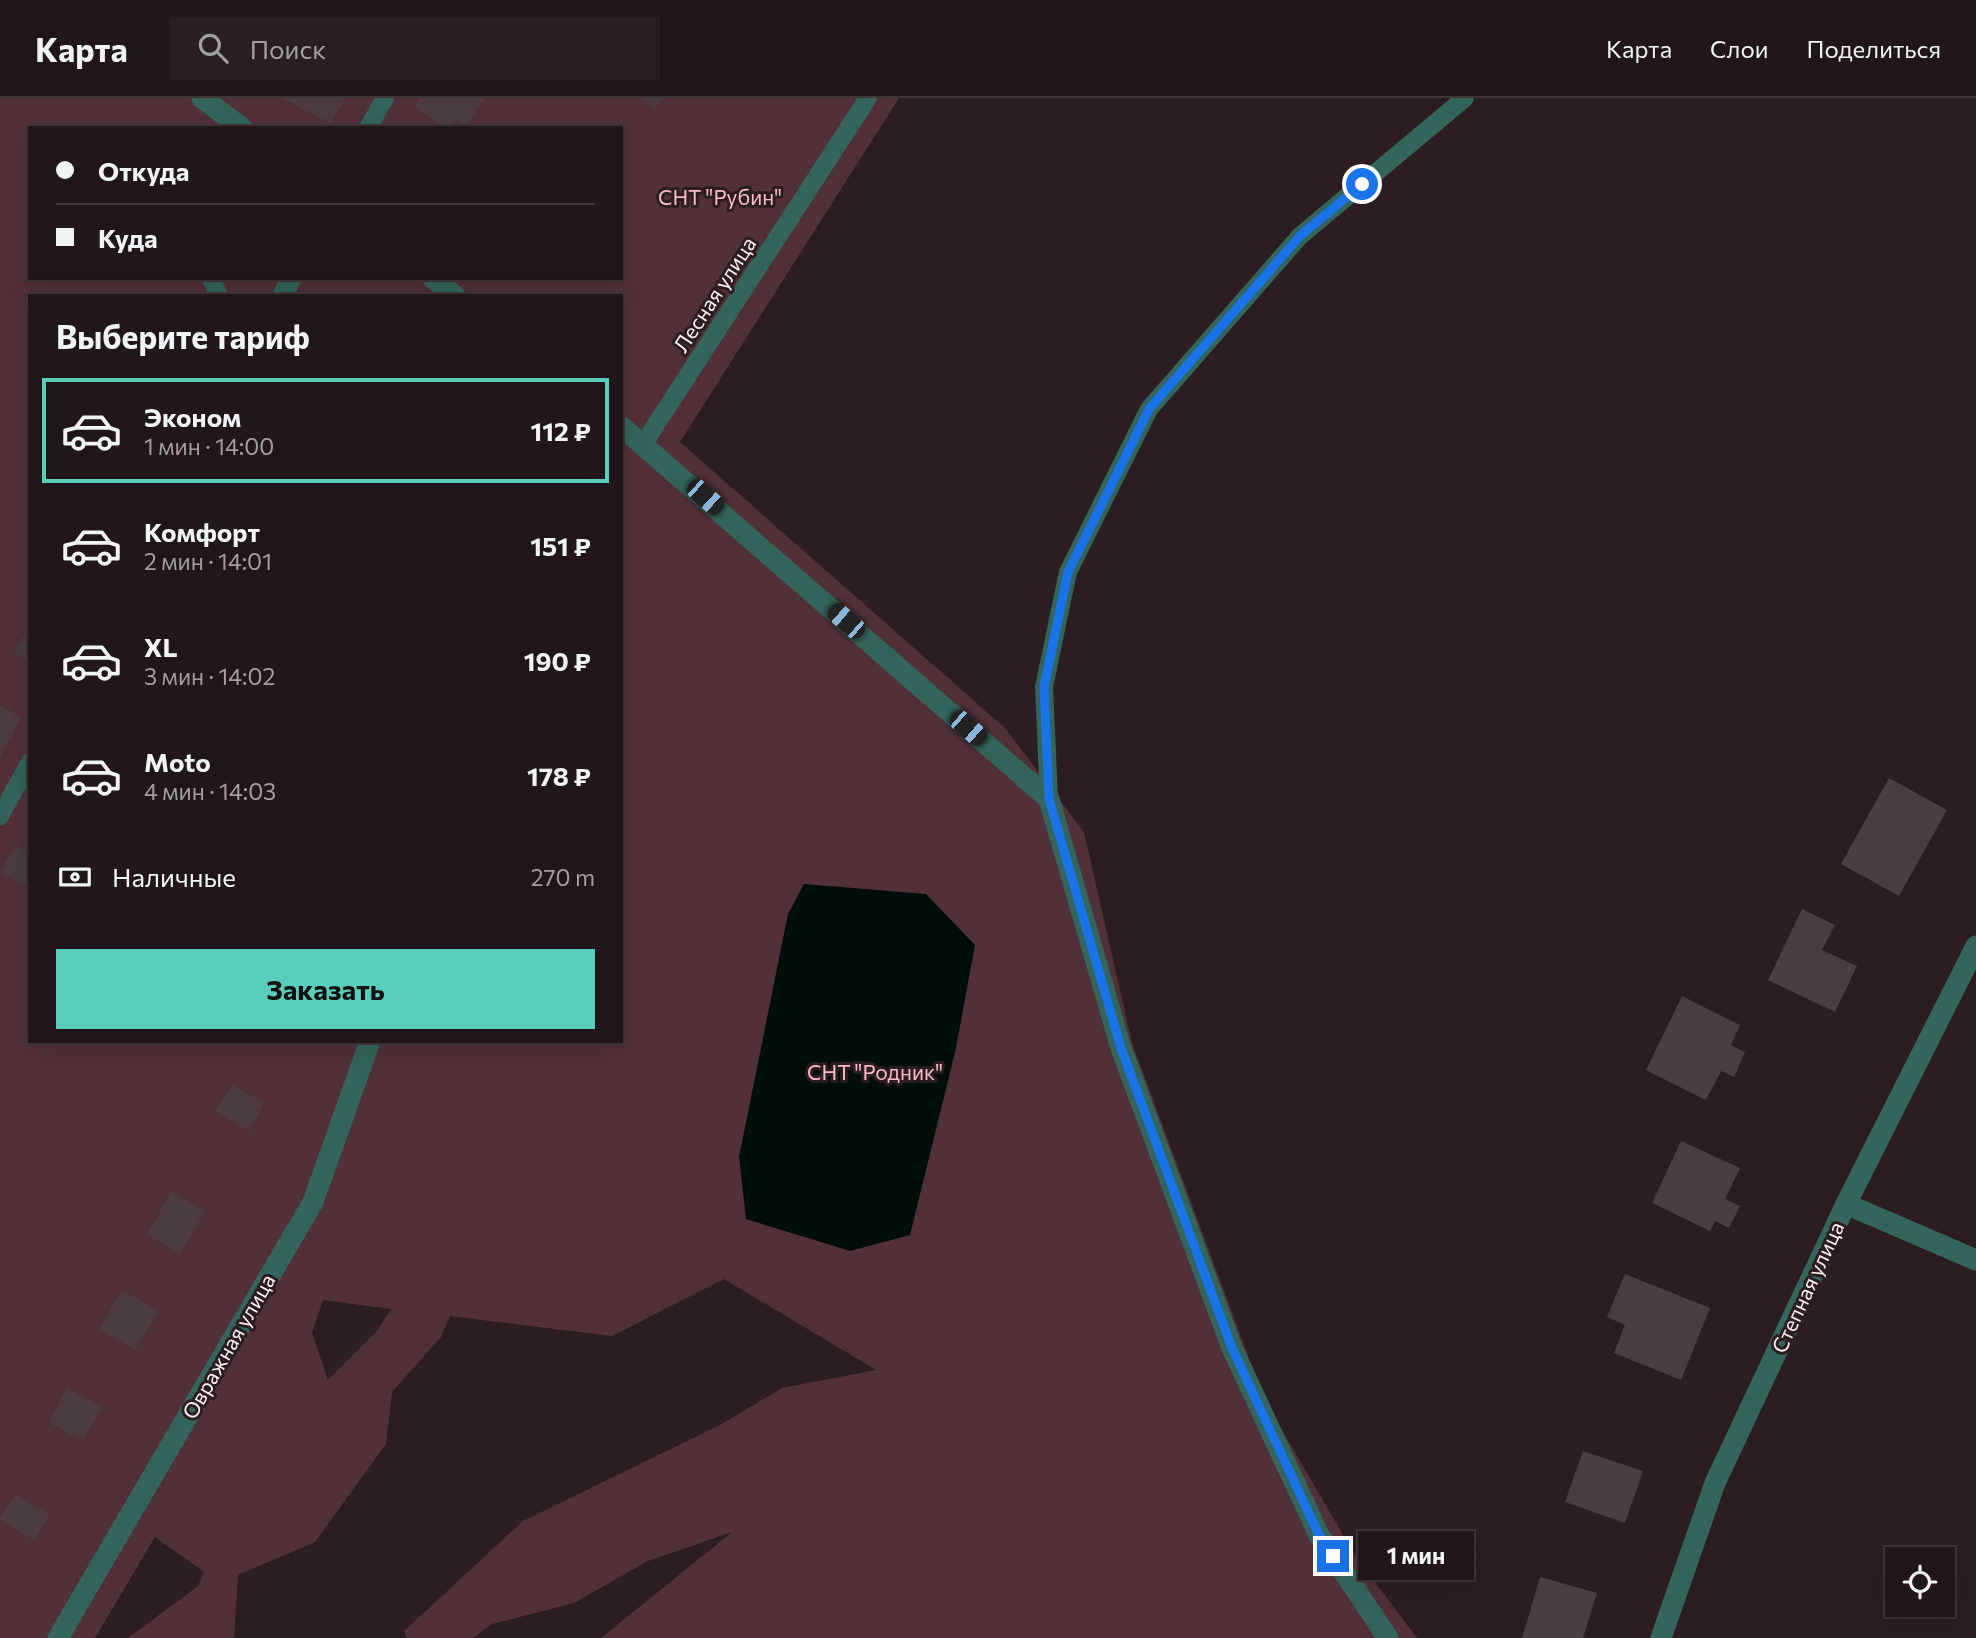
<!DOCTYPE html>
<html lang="ru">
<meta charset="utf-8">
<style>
:root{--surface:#211619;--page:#291f22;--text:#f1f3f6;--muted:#a29fa2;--line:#3e3538;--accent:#5bcebb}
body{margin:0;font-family:Commissioner,sans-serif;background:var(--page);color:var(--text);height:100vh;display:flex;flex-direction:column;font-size:26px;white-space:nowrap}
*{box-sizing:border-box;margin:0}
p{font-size:23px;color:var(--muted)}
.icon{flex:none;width:38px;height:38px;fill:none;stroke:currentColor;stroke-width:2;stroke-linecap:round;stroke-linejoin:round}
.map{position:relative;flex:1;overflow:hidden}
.panel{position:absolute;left:28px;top:196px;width:595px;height:749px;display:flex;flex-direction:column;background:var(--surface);border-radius:0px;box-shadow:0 7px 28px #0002,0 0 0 2px var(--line)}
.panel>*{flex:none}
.banner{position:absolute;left:28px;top:28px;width:595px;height:154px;border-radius:0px;box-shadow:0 7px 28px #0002,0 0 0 2px var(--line);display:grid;align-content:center;height:154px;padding:0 28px;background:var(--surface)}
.buttons{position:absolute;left:1885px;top:1449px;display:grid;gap:14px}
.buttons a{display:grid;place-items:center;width:70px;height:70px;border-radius:0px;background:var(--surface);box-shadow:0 7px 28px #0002,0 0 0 2px var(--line);font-size:35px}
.end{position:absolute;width:32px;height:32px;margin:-16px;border:9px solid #1a73e8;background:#fff;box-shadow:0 0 0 4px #fff}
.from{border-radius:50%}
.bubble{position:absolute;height:49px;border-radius:0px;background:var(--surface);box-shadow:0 7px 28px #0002,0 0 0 2px var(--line);font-size:23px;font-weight:700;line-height:49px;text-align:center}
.car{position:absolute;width:21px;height:42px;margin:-21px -10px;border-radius:9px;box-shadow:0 0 5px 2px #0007;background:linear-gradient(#222 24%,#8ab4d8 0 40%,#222 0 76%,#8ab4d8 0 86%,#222 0)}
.banner b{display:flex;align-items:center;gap:24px;height:66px;font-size:26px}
.banner b+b{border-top:2px solid var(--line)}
.banner i{width:18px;height:18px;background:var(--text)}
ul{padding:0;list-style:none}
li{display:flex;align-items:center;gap:21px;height:105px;margin:0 14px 10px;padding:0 14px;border:4px solid transparent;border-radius:0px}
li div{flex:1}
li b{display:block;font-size:26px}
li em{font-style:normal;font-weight:700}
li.on{border-color:var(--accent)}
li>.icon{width:63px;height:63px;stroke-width:1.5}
h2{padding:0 28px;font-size:32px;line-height:84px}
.pay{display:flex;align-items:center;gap:18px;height:77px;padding:0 28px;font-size:26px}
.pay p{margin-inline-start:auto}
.action{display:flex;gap:14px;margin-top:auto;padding:14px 28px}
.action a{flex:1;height:80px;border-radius:0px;background:var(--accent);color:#111;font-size:28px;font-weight:700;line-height:80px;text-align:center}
header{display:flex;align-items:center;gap:42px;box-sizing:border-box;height:98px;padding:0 35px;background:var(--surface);border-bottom:2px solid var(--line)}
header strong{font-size:33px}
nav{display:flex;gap:38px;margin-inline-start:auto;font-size:24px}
.search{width:490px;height:63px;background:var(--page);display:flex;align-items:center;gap:18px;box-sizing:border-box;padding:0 24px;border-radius:0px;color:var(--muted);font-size:26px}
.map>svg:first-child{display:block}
.green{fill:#523038;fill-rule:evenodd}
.water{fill:#000d0a}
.building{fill:#4d3d40}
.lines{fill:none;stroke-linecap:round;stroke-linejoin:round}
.lane{stroke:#34655c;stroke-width:18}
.street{stroke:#34655c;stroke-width:21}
.route{stroke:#1a73e8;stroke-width:9}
.labels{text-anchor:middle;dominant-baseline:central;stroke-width:6;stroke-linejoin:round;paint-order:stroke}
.park-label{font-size:21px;fill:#fabbc9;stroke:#2c1d21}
.street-label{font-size:21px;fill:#faf0f2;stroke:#2c1d21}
</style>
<header>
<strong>Карта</strong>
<div class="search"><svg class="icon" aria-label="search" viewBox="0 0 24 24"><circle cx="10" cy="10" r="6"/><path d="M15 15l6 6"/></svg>Поиск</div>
<nav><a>Карта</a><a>Слои</a><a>Поделиться</a></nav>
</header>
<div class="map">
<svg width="1976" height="1540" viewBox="0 0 1976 1540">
<rect width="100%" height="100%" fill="#2c1d21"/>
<path class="green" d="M0,0H899L680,344L1005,630L1084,734L1132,945L1265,1303L1356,1459L1417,1540H601L732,1434L648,1463L574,1505L492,1526L473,1540H407L404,1533L523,1423L720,1327L782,1290L876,1272L724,1181L612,1238L450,1218L441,1239L392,1294L386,1346L315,1444L238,1477L234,1540H128L198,1488L204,1474L155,1439L95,1540H0ZM30,30H621V180H30ZM30,198H621V943H30ZM323,1202L391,1211L377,1233L328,1282L312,1235Z"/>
<path class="water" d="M804,786L926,796L975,847L956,950L910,1137L850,1153L746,1121L739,1059L788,816Z"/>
<g class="building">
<path d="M282,0H345L331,26Z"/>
<path d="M420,0H485L466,28L456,22L450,30H445L414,9Z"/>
<path d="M640,0H663L654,11Z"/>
<path d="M30,526V564L14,555Z"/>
<path d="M0,607L21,619L0,660Z"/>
<path d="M1889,680L1947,712L1899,798L1841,766Z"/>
<path d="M15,747L30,754L29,789L0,775Z"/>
<path d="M1802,811L1835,827L1822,852L1857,868L1835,914L1768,882Z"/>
<path d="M1682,898L1740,927L1731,947L1745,954L1734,979L1721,973L1706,1002L1646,972Z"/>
<path d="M232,986L264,1005L249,1033L216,1013Z"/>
<path d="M1681,1043L1740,1070L1725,1101L1740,1108L1729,1130L1715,1123L1710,1133L1652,1105Z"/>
<path d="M171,1094L205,1113L180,1156L147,1137Z"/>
<path d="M1625,1176L1710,1210L1681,1282L1614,1255L1625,1227L1607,1219Z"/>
<path d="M122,1192L158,1213L135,1252L99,1231Z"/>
<path d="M67,1290L102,1309L83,1343L49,1325Z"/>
<path d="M1583,1353L1643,1373L1625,1425L1565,1404Z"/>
<path d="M15,1396L50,1417L34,1442L0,1421Z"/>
<path d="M1540,1479L1597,1495L1583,1540H1522Z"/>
</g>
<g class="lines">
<g class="lane">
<path d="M368,30L385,0"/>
<path d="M211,180L219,198"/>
<path d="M644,345L868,0"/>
<path d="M1049,701L1044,589L1068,474L1149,311L1300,138L1465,0"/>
<path d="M0,718L30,664"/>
</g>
<g class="street">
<path d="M202,0L242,30"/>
<path d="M433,180L455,198"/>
<path d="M283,198L291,180"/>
<path d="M621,328L1049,701L1121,950L1232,1250L1319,1437L1388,1540"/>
<path d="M1846,1106L1976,1162"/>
<path d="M58,1540L313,1104L370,943"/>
<path d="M1661,1540L1715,1385L1846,1106L1976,848"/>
</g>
</g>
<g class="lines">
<path class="route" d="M1333,1458L1319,1437L1232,1250L1121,950L1049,701L1044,589L1068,474L1149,311L1300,138L1362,86"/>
</g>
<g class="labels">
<g class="park-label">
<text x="720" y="98">СНТ "Рубин"</text>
<text x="875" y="973">СНТ "Родник"</text>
</g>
<g class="street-label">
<text transform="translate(714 196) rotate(-57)">Лесная улица</text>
<text transform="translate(1807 1189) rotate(-65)">Степная улица</text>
<text transform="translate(228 1248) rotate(-60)">Овражная улица</text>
</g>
</g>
</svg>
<div class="buttons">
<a><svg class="icon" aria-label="locate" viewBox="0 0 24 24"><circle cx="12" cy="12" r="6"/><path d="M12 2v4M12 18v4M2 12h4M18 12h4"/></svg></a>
</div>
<i class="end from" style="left:1362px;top:86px"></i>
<i class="end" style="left:1333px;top:1458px"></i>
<div class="bubble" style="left:1358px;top:1433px;width:116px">1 мин</div>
<i class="car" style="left:705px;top:399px;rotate:132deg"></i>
<i class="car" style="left:846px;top:523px;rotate:311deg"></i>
<i class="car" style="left:968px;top:630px;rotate:131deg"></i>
<div class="banner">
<b><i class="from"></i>Откуда</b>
<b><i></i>Куда</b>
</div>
<section class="panel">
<h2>Выберите тариф</h2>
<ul>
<li class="on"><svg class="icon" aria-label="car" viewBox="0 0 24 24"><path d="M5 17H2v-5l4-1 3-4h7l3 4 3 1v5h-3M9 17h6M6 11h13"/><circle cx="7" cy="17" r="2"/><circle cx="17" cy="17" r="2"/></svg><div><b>Эконом</b><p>1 мин · 14:00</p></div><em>112 ₽</em></li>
<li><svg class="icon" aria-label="car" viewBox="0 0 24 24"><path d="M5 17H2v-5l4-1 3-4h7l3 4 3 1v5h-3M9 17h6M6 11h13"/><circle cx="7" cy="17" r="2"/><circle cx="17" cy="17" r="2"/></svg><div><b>Комфорт</b><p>2 мин · 14:01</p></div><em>151 ₽</em></li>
<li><svg class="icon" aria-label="car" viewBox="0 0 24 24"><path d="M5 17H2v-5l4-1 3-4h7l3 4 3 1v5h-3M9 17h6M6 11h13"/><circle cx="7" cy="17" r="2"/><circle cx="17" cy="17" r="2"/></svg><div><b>XL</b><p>3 мин · 14:02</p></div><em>190 ₽</em></li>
<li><svg class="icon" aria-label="car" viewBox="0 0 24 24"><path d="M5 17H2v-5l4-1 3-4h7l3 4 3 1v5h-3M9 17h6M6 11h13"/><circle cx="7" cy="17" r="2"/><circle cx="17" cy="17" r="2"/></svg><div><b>Moto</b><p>4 мин · 14:03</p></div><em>178 ₽</em></li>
</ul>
<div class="pay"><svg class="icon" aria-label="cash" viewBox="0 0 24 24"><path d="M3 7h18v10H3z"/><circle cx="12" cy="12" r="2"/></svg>Наличные<p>270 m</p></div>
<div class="action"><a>Заказать</a></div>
</section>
</div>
